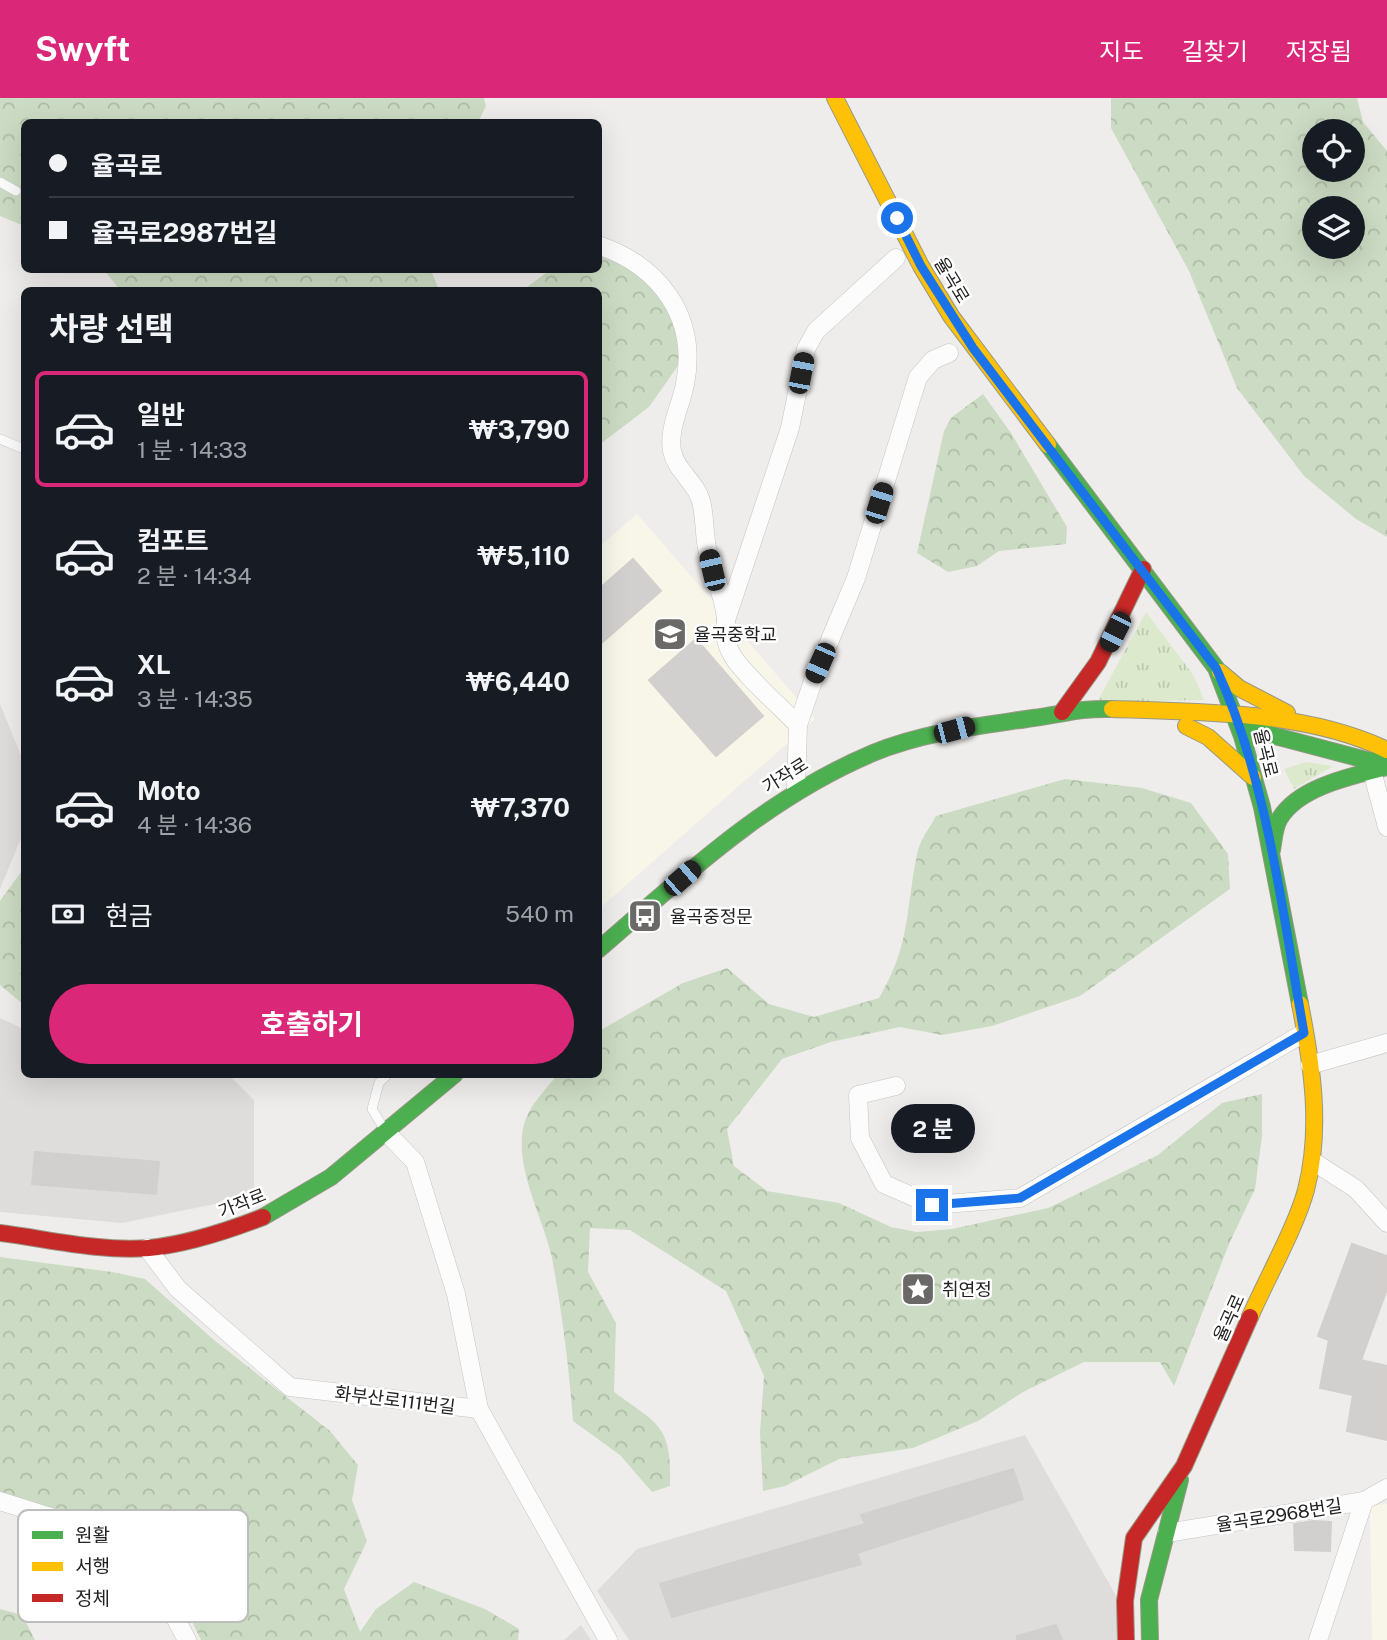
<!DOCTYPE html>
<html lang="ko">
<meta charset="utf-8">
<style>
:root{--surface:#171b24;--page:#20242c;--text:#f1f3f6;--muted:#9ea1a6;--line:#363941;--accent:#db2777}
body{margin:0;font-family:"Public Sans","Noto Sans KR",sans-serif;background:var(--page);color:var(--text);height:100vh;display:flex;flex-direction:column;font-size:26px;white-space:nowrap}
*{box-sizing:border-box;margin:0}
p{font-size:23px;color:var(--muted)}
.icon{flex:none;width:38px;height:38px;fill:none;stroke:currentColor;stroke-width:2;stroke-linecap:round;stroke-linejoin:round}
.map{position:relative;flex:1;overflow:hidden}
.details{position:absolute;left:21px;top:189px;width:581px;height:791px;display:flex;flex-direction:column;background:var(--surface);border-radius:10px;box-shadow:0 7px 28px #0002}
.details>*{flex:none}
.guide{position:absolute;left:21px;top:21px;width:581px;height:154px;border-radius:10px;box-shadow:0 7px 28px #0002;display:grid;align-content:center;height:154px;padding:0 28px;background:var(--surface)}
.fabs{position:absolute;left:1302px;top:21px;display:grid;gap:14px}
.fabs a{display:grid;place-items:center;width:63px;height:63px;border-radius:50%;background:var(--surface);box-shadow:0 7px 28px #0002;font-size:35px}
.end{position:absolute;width:32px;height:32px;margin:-16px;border:9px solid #1a73e8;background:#fff;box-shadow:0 0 0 4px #fff}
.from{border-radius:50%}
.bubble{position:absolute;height:49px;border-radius:24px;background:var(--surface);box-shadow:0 7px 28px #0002;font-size:23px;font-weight:700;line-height:49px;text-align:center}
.car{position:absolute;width:21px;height:42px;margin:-21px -10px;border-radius:9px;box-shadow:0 0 5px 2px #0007;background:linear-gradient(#222 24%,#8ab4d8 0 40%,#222 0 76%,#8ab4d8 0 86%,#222 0)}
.guide b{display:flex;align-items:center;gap:24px;height:66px;font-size:26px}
.guide b+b{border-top:2px solid var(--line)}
.guide i{width:18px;height:18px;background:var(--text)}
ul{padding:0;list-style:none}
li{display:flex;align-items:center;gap:21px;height:116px;margin:0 14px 10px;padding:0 14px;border:4px solid transparent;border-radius:10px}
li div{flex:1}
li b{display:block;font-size:26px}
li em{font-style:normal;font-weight:700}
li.active{border-color:var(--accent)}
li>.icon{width:63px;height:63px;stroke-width:1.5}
h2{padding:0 28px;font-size:32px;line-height:84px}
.pay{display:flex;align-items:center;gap:18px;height:77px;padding:0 28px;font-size:26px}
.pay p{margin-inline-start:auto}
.button{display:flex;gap:14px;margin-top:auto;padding:14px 28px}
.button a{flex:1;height:80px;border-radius:42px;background:var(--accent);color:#fff;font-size:28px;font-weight:700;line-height:80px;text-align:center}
header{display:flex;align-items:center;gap:42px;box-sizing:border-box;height:98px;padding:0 35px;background:var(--accent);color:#fff}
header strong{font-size:33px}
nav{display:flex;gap:38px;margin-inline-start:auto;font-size:24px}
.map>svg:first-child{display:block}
.residential{fill:#dfdddc}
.education{fill:#f7f6e9}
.grass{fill:url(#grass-tufts)}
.forest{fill:url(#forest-crowns);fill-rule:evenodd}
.building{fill:#d2d0ce;stroke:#d2cfcd;stroke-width:2}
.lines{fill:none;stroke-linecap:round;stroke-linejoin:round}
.lane-casing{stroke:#c5c4c3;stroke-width:10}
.street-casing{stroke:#c5c4c3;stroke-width:19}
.fast-casing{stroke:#979884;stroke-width:18}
.slow-casing{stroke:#979884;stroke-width:18}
.jam-casing{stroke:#979884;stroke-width:18}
.lane{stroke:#fdfcfc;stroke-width:9}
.street{stroke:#fdfcfc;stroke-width:18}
.fast{stroke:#4caf50;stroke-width:16}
.slow{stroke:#ffc107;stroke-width:16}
.jam{stroke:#c62828;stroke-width:16}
.route{stroke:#1a73e8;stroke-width:9}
.labels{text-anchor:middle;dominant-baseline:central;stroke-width:5;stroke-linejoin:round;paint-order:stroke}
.street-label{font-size:18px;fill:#222;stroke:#fff}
.poi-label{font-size:18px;fill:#222;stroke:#fff;text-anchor:start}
.key{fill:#fff;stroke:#bdbdbd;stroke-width:2}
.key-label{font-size:19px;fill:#222}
</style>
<header>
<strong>Swyft</strong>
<nav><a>지도</a><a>길찾기</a><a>저장됨</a></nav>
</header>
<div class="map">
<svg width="1387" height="1542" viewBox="0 0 1387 1542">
<defs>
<pattern id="grass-tufts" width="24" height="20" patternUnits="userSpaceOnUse" patternTransform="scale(1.75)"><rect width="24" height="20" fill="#dce9cd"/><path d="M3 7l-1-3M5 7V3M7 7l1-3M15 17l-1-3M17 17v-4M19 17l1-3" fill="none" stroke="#bcc8b0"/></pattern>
<pattern id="forest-crowns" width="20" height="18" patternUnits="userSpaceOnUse" patternTransform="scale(1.75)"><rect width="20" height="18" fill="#ccdbc3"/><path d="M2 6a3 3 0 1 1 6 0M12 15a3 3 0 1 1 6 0" fill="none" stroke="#afbca7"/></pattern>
</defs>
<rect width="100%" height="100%" fill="#efedeb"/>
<g class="residential">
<path d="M0,606L24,665V733L0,791Z"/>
<path d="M0,920L24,931V976L229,977L254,1002V1098L122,1125L0,1114Z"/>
<path d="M1025,1337L1119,1503L1117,1542H629L597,1493L637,1451Z"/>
<path d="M581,1527L591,1542H564Z"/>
</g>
<g class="education">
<path d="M637,416L815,621L599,811L598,450Z"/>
<path d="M1387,1406V1542H1372L1370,1407Z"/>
</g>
<g class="grass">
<path d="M1146,514L1194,578L1204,602L1097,604Z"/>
<path d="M1306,664L1333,668L1294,691L1284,671Z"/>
</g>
<g class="forest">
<path d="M0,0H484L486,8L478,24H24V128L0,118Z"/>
<path d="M1111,0H1357L1363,24L1387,53V439L1356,421L1304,378L1237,290L1189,173L1111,30ZM1314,33H1353V72H1314ZM1353,110V149H1314V110Z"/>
<path d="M599,154L636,158L678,199L682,262L649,309L599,347L598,192H523L550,172H598Z"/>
<path d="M104,172H431L439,192H120Z"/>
<path d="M983,296L1011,335L1067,429L1066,446L999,453L977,468L948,474L917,455L944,333L952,319Z"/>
<path d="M1065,681L1142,690L1191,705L1228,756L1230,791L1080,898L992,928L942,937L900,929L831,944L782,961L727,1031L734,1068L767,1093L839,1105L891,1129L917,1134L952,1131L1048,1110L1158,1057L1222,1005L1262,996V1038L1255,1091L1229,1146L1174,1288L1160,1264H1084L1023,1294L978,1323L913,1350L839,1361L785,1388L763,1393L760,1334L764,1278L726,1193L630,1132L590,1130L588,1174L616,1225L614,1294C659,1327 672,1327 670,1388L652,1394L620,1357L573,1323C569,1269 562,1214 552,1160C543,1118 510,1063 526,1020C532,1005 547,990 557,977L598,976L599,933L683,885L727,870L769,906L814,919L879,900C912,844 905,810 918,752C921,741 930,729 936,718Z"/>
<path d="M24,770V907L0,887V803Z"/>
<path d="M0,1159L112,1174L145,1181L214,1242L330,1333L358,1367L352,1402L367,1443L344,1491L360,1534L376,1511L414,1484L485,1511L519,1531L518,1542H201L180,1499L99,1420L0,1398Z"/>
<path d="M0,1511L22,1517L35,1542H0Z"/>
</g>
<g class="building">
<path d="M633,461L661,493L598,548V492Z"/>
<path d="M696,541L763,618L716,658L649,582Z"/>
<path d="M35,1054L159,1064L156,1096L32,1086Z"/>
<path d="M1352,1146L1387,1158V1191L1361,1262L1387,1268V1342L1347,1333L1353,1297L1320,1290L1329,1242L1318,1238Z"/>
<path d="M1013,1371L1023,1401L857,1455L861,1466L672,1519L660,1486L865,1426L861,1417Z"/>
<path d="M1313,1423L1331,1424L1330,1453L1295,1452L1294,1426Z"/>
<path d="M1056,1527L1062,1542H1017V1538Z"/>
</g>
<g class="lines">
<g class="lane-casing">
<g id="lane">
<path d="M0,84L16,93"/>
<path d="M0,341L24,351"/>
<path d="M386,1034L372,1011L379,985L388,976"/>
</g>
</g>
<g class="street-casing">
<g id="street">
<path d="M598,147C660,168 698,219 685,286C681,308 668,330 672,353C676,373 696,384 701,403C705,417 704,435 707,450C712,473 725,499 726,523C726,534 724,542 730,553C738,572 782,610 798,627"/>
<path d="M726,522L790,330L806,251L816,233L896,160"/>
<path d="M1372,673L1387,729"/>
<path d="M796,692L798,627L814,580L856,480L918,279L933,262L949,255"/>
<path d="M1310,967L1387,945"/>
<path d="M896,988L858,997L860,1040L884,1086L932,1107L1020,1100L1304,935"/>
<path d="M387,1035L415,1064L456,1196L479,1311L608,1542"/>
<path d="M1314,1064L1356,1091L1387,1125"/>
<path d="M147,1150L178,1191L290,1289L479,1311"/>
<path d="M0,1403L95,1433L136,1465L161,1493L187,1542"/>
<path d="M1167,1435L1364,1403L1387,1390"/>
<path d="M1318,1542L1364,1403"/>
</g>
</g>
<g class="fast-casing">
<g id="fast">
<path d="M1048,347L1216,570L1242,638L1262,709L1300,906"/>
<path d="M1245,630L1366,662L1387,664"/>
<path d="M1272,752C1274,742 1274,729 1280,720C1300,688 1353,678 1387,669"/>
<path d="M598,852C685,777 766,700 873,655C924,634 980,628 1033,620C1064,616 1079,610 1112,611"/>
<path d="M263,1119L331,1079L455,976"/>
<path d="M1150,1542L1149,1502L1180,1382"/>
</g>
</g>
<g class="slow-casing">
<g id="slow">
<path d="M835,0L921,168L951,218L1048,347"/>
<path d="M1220,574L1239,590L1287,615"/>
<path d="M1112,611C1200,614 1307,613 1387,652"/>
<path d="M1186,628L1208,639L1253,679"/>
<path d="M1250,1219C1266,1182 1296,1129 1306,1092C1322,1030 1312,967 1300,906"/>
</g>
</g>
<g class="jam-casing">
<g id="jam">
<path d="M1062,614L1098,564L1143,471"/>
<path d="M0,1135C48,1141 100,1154 149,1150C188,1146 227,1133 263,1119"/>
<path d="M1126,1542L1125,1503L1134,1440L1184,1368L1250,1219"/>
</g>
</g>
<use href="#lane" class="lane"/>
<use href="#street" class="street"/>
<use href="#fast" class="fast"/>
<use href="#slow" class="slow"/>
<use href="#jam" class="jam"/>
</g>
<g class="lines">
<path class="route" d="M897,120L921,168L973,250L1216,570C1267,679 1283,817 1304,935L1020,1100L932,1107"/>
</g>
<defs>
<g id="school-square" transform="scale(1.75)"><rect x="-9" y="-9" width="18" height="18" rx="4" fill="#6a6968" stroke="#fff"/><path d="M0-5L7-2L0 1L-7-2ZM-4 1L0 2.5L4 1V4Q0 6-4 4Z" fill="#fff"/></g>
<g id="bus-square" transform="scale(1.75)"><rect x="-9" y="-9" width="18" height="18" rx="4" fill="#6a6968" stroke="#fff"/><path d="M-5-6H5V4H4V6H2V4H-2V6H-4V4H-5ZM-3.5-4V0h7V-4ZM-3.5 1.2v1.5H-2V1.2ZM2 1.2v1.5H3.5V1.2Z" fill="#fff"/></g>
<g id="sight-square" transform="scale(1.75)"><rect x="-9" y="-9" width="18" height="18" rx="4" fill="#6a6968" stroke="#fff"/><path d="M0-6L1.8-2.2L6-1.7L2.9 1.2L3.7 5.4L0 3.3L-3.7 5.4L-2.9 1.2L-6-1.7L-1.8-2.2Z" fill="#fff"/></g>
</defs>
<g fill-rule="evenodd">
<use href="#school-square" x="670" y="536"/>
<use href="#bus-square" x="645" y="818"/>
<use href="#sight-square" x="918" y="1191"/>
</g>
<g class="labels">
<g class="street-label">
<text transform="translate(952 182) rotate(59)">율곡로</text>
<text transform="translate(1266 655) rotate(76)">율곡로</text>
<text transform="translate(785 677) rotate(-32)">가작로</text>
<text transform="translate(242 1105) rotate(-22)">가작로</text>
<text transform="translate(1229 1220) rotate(-66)">율곡로</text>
<text transform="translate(395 1302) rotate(7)">화부산로111번길</text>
<text transform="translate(1279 1417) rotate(-9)">율곡로2968번길</text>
</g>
<g class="poi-label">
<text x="694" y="536">율곡중학교</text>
<text x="670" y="818">율곡중정문</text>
<text x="942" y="1191">취연정</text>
</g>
</g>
<rect x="18" y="1412" width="230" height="112" rx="10" class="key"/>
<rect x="32" y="1433" width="31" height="8" fill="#4caf50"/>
<rect x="32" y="1464" width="31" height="9" fill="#ffc107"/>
<rect x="32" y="1496" width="31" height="8" fill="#c62828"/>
<g class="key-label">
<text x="75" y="1444">원활</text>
<text x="75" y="1475">서행</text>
<text x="75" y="1507">정체</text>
</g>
</svg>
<div class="fabs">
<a><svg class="icon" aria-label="locate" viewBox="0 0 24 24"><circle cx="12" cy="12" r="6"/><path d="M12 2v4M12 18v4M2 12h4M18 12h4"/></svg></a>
<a><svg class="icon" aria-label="layers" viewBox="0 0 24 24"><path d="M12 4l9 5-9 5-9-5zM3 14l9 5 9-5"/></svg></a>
</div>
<i class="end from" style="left:897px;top:120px"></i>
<i class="end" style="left:932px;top:1107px"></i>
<div class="bubble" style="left:891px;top:1006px;width:84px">2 분</div>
<i class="car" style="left:801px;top:275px;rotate:11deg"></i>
<i class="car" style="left:879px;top:405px;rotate:17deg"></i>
<i class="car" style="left:712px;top:472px;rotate:347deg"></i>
<i class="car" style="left:1115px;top:534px;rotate:207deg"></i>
<i class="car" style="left:820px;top:565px;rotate:204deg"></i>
<i class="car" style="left:954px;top:632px;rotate:75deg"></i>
<i class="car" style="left:682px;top:780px;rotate:49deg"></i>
<div class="guide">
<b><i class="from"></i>율곡로</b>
<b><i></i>율곡로2987번길</b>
</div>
<section class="details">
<h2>차량 선택</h2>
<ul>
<li class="active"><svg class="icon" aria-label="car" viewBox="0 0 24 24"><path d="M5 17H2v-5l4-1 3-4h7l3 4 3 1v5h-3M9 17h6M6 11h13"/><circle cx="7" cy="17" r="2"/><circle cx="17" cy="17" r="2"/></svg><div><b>일반</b><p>1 분 · 14:33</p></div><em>₩3,790</em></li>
<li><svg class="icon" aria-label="car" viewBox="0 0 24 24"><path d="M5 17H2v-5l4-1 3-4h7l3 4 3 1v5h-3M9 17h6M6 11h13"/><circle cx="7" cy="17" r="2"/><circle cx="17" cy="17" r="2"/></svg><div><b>컴포트</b><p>2 분 · 14:34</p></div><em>₩5,110</em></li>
<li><svg class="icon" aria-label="car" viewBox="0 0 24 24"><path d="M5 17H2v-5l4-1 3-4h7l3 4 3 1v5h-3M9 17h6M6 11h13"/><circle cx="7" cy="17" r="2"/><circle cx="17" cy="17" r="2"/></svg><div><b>XL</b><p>3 분 · 14:35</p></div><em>₩6,440</em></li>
<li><svg class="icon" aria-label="car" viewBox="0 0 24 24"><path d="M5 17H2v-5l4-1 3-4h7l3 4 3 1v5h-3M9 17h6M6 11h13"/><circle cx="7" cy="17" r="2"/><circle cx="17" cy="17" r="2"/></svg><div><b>Moto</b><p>4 분 · 14:36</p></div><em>₩7,370</em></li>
</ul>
<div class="pay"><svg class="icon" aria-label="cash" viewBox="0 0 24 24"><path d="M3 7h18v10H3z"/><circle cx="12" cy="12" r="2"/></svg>현금<p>540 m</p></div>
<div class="button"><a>호출하기</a></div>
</section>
</div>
